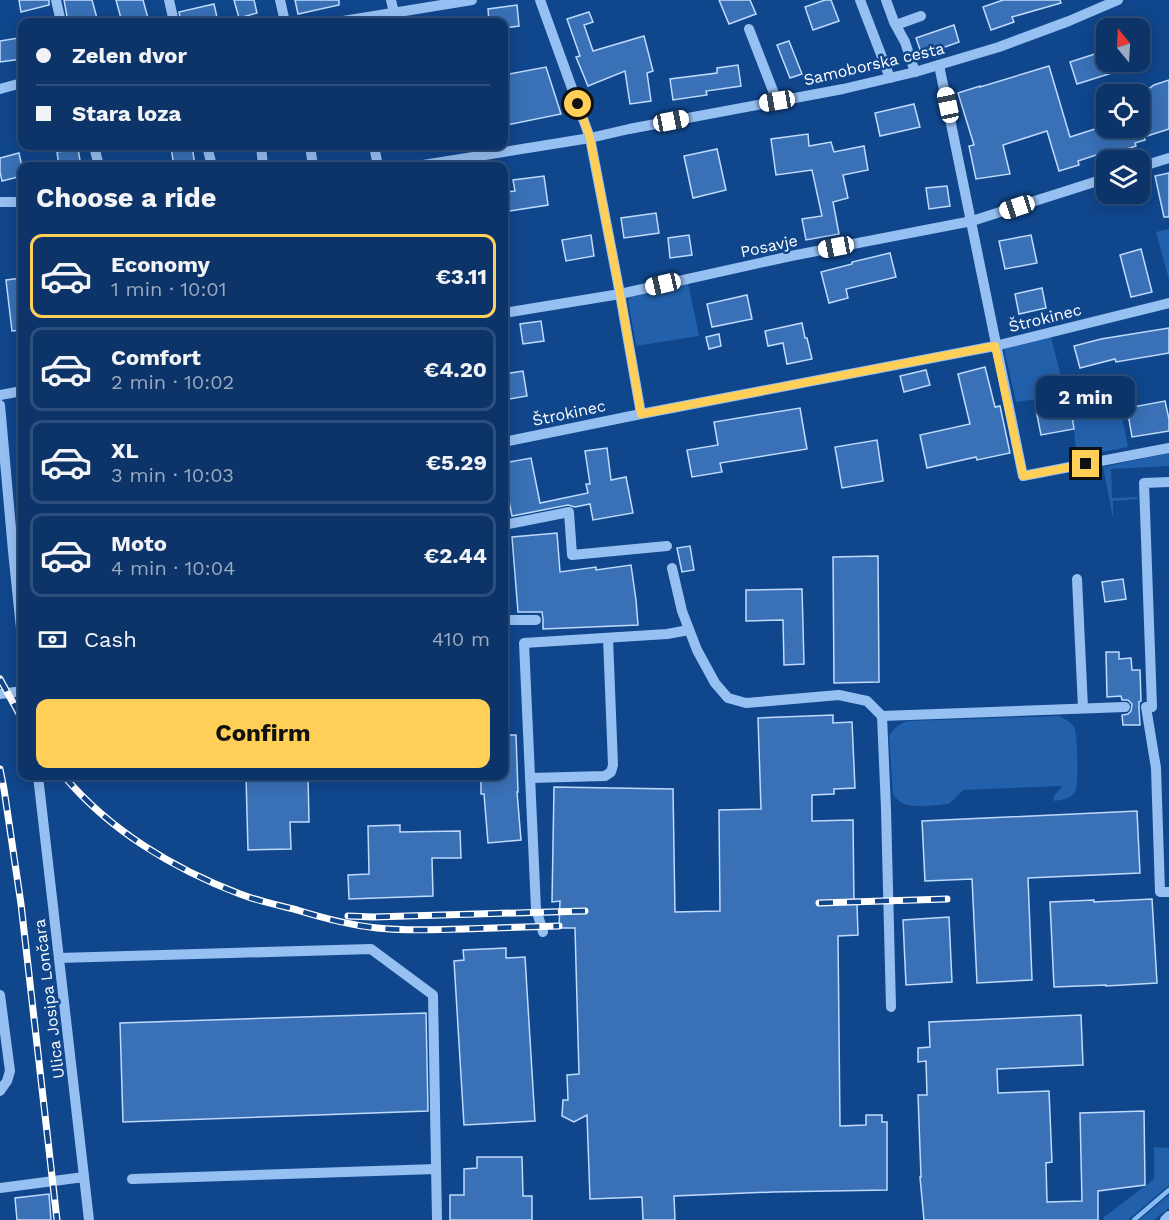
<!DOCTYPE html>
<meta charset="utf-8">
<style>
:root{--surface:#0c3469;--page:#153c6f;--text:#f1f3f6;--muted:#9aaac0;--line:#2c4f7d;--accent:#ffcf58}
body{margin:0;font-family:"Work Sans",sans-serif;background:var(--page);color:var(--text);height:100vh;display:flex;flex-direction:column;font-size:22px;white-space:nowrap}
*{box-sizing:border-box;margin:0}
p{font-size:20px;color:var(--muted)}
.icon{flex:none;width:33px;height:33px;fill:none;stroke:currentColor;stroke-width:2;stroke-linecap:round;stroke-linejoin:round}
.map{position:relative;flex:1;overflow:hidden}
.side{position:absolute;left:18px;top:162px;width:490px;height:618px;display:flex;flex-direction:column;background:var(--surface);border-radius:12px;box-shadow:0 3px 15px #0003,0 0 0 2px var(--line)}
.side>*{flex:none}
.guide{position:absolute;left:18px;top:18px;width:490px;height:132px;border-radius:12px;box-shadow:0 3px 15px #0003,0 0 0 2px var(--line);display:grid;align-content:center;height:132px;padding:0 18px;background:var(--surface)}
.needle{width:39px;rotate:342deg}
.buttons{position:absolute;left:1096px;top:18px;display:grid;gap:12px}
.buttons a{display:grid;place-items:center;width:54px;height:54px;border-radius:12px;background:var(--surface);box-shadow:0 3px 15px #0003,0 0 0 2px var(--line);font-size:30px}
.end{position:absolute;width:27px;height:27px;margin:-14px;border:8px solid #ffcf58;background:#111;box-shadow:0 0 0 3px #111}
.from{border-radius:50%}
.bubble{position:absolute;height:42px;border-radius:12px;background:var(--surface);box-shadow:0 3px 15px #0003,0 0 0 2px var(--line);font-size:20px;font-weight:700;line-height:42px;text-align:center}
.car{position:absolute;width:18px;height:36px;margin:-18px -9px;border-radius:8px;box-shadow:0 0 4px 2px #0007;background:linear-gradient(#fff 24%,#345 0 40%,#fff 0 76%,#345 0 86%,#fff 0)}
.guide b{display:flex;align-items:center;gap:21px;height:57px;font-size:22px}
.guide b+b{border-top:2px solid var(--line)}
.guide i{width:15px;height:15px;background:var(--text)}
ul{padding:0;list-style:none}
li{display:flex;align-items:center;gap:18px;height:84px;margin:0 12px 9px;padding:0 6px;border:3px solid var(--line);border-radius:12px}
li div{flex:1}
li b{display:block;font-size:22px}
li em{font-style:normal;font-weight:700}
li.current{border-color:var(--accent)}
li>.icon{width:54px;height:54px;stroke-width:1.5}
h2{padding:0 18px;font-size:27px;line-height:72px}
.pay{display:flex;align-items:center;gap:15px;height:66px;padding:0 18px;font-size:22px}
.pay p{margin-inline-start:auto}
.primary-button{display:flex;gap:12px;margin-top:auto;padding:12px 18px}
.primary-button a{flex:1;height:69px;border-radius:12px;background:var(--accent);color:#111;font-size:24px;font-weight:700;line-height:69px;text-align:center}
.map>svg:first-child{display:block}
.green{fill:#2260ab}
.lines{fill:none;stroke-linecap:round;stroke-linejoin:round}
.stream{stroke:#89bbf6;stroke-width:4.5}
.building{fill:#3970b6;stroke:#bedbfd;stroke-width:1.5}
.minor{stroke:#97c0f2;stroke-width:10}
.rail-casing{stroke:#fff;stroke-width:7}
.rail{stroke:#10468c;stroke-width:4.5;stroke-dasharray:14;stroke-linecap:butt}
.route{stroke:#ffcf58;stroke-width:8}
.labels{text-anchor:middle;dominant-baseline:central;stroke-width:5;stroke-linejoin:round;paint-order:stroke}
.street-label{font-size:16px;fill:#fff;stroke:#10468c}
</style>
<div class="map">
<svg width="1169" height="1220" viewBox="0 0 1169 1220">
<rect width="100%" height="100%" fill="#10468c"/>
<g class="green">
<path d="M1169,229V280L1156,232Z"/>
<path d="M688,283L699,336L636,346L628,300L631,297Z"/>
<path d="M1050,334L1066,395L1016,402L1004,349Z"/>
<path d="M1116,387L1128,447L1077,457L1070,398Z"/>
<path d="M1169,453V466L1111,469L1112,498L1137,497L1138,499L1113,501V518L1103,467Z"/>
<path d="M1059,716C1064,719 1071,721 1074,727C1078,734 1079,784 1075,792C1070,799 1062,800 1054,801V796L1062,786L963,790L949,804C931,805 902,812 893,794L889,736C894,728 899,724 908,721Z"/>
<path d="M1154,1147L1169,1148V1185L1128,1220H1104L1103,1218L1154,1179Z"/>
<path d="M1169,1195V1208L1154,1220H1139Z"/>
</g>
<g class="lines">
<path class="stream" d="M1134,1220L1169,1190"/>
</g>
<g class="building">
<path d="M19,0H49V5L21,12Z"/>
<path d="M64,0H92L98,22H68Z"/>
<path d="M116,0H143L149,22H122Z"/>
<path d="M234,0H254L257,13L239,18Z"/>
<path d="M295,0H339V5L298,14Z"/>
<path d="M719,0H750L756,14L729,24Z"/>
<path d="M825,0H831L839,21L813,30L805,7Z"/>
<path d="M1003,0H1060L1061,3L1012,17L1014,22L991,30L983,7Z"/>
<path d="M214,4L218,22H181L179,12Z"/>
<path d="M517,5L519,26L504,28V22H489L488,9Z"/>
<path d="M589,12L593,22L584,25L593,51L644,36L653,71L647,73L651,101L630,104L625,71L588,86L576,57L580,56L567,19Z"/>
<path d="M954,25L959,42L922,55L916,38Z"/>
<path d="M18,38L21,59L0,62V41Z"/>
<path d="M789,41L802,74L790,78L777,45Z"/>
<path d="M1107,50V62H1111L1115,72L1077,84L1070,62Z"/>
<path d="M738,65L741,86L706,91L707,95L673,100L670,79L717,73V68Z"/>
<path d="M1049,66L1070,137L1107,125V128H1140V95L1154,85L1169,80V129L1144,137L1145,140L1135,143L1136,146L1103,157L1102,153L1078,161L1079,165L1059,171L1047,131L1003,145L1010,174L976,179L969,146L974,145L958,93L980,86V87Z"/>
<path d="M546,67L561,114L507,125L504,108V75Z"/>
<path d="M914,104L920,127L880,136L875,113Z"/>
<path d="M808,134L809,146L831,142L834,152L864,146L868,170L843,175L848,198L833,202L839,234L806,240L802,219L822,216L812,170L776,175L771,139Z"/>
<path d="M192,146L195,166H174L171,148Z"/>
<path d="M78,149L81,166H59L57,152Z"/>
<path d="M717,149L726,190L693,198L684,156Z"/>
<path d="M19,153L22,167V176L2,181L0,172V158Z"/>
<path d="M1169,173V217H1164L1155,176Z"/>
<path d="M544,176L548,205L504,212V192L515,191L513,180Z"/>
<path d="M947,186L950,206L929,209L926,188Z"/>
<path d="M656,213L659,233L624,238L621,218Z"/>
<path d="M591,235L594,256L566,261L562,240Z"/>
<path d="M689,235L692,255L670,258L668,238Z"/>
<path d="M1031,235L1037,263L1005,269L999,241Z"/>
<path d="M1141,249L1152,292L1131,297L1120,255Z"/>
<path d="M890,253L896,277L846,289L848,298L829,303L821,272L852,264V262Z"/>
<path d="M22,278V330L12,331L6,280Z"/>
<path d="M1042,288L1046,308L1019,314L1015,294Z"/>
<path d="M747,295L752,319L712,327L707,304Z"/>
<path d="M541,321L544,341L523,344L520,324Z"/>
<path d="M802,323L805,338H807L812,359L787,364L783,343L768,346L765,331Z"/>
<path d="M1169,328V353L1116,362L1115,359L1080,368L1074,346L1101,339Z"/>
<path d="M719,334L721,346L709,349L706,337Z"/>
<path d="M985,367L995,407L1000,406L1010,453L977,460L976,457L927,468L920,435L970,424L958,374Z"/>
<path d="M926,370L930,385L904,392L900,376Z"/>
<path d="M523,371L527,396L504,400V374Z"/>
<path d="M1165,401L1169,419V431L1132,437L1127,408Z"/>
<path d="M1070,403L1074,429L1041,435L1036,410Z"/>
<path d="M800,408L807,449L720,463L722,472L692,477L687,450L718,445L714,422Z"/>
<path d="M877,440L883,481L842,488L835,447Z"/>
<path d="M607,448L611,480L626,477L633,513L593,520L590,504L575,507L568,505L512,516L507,490L504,491V463L531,458L540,503L588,493L586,484H590L585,451Z"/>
<path d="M557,533L560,572L596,567V570L631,565L636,600L638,625L543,629V619L542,612H518L512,537Z"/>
<path d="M690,546L694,570L682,572L677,548Z"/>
<path d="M878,556L879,682L834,683L833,557Z"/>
<path d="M1123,579L1126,599L1105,602L1102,582Z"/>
<path d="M802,589L804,664L784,665L783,620L746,621V590Z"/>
<path d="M1106,652H1119V659L1131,658L1132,670H1140L1141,701L1139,702V708L1140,725H1123L1122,715L1128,714L1131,711L1132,704L1128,700H1122L1121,696L1107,697Z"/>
<path d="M833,715V723L852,722L855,788L834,789V794L812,795V821L853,820L854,904H857L858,935L838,936L840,1126L866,1125V1115H882V1122H887V1190L773,1192L674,1196L675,1220H643L642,1197L590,1199L587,1115L574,1122L562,1116L563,1100H568L567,1075L579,1074L575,928H559L560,901L552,902L554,787L673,789L675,912L720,911L719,810L761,809L758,718Z"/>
<path d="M504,735H516L518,792H517L521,840L488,843L484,794H481V776H504Z"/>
<path d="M246,776H308L309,822H290L291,849L248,850Z"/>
<path d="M1137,811L1140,873L1028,878L1032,980L977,983L972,879L925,881L922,821Z"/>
<path d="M400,825V832L460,831L461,858H432L433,896L349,899L348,875L369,874L368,826Z"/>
<path d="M1152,899L1157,983L1106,986V985L1054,987L1050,902L1094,900V902Z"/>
<path d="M949,917L952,982L906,985L903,920Z"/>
<path d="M506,948V958L525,957L535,1121L464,1125L454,961L464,960L463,950Z"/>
<path d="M426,1013L428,1111L123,1122L120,1023Z"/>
<path d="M1081,1015L1083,1065L997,1069L998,1093L1049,1091L1052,1162L1046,1163L1047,1202L1082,1201L1080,1113L1144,1111L1145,1185L1098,1191V1220H924L920,1177H921L918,1095H927L926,1061L918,1062V1048L930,1047L929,1022Z"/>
<path d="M477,1157H522L523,1196H532V1220H450V1195H464V1169L477,1168Z"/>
<path d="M49,1194L51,1220H17L15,1198Z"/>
</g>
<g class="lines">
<g class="minor">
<path d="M56,0L61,22"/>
<path d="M169,0L174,22"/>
<path d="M280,0L285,22"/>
<path d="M391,0L394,13"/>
<path d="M540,0L590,138L620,294L641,414"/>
<path d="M860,0L890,78"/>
<path d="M886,0L894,22L905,42L915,72"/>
<path d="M337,22L472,0"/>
<path d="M896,25L921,16"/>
<path d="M749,29L777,101"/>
<path d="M939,65C968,202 994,339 1023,476L1169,448"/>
<path d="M0,89L22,83"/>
<path d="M94,146L99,166"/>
<path d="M207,146L212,166"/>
<path d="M261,146L263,166"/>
<path d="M310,146L313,166"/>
<path d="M374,146L378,166"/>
<path d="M417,166L590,138L629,129L843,89L915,72L999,47L1069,21L1118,0"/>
<path d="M1140,167L1169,158"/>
<path d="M0,202H22"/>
<path d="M504,313L620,294L791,256L972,221L1107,178"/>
<path d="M0,395L22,391"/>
<path d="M0,405L13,551L22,638"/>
<path d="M504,442L641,414L995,346L1169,303"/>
<path d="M504,525L569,512L572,555L667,546"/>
<path d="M672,568L682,611L697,650L715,683L728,698L746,703L839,695L867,701L882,716L886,809L891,1007"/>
<path d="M1077,579L1083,708"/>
<path d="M504,620H536"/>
<path d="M0,694L22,691"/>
<path d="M1146,707L1156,768L1160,892H1169"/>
<path d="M1152,707L1144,483L1169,482"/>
<path d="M882,716L1125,707"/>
<path d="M38,776L89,1220"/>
<path d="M530,778L605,776L611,772L613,765L608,638"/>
<path d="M543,932L536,909L524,643L667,634L689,630"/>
<path d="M59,958L371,949L433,995L437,1220"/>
<path d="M0,995L10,1071L7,1081L0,1091"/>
<path d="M132,1179L436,1169"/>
<path d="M0,1188L84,1177"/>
<path d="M1165,1220L1169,1216"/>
</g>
<g class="rail-casing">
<g id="rail">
<path d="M0,679L22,719"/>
<path d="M0,769L4,789L21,904L57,1220"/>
<path d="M64,776C109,830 174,869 240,894C258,901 278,905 297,910C323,918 349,925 377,928C405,931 435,930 463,929C495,928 527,927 559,926"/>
<path d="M819,903L947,899"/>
<path d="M348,916L373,917L585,911"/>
</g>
</g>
<use href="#rail" class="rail"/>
</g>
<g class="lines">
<path class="route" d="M578,104L590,138L620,294L641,414L995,346L1023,476L1086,464"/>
</g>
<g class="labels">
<g class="street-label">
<text transform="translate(874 64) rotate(-13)">Samoborska cesta</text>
<text transform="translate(769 246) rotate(-12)">Posavje</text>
<text transform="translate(1045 318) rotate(-14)">Štrokinec</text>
<text transform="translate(569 413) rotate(-12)">Štrokinec</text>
<text transform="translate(49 999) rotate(-97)">Ulica Josipa Lončara</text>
</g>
</g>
</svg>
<div class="buttons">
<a><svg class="needle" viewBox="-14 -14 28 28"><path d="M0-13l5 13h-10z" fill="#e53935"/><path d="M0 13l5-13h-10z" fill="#9aaac0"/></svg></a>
<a><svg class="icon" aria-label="locate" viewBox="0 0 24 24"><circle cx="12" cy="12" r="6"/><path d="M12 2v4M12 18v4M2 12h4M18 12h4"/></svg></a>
<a><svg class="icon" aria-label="layers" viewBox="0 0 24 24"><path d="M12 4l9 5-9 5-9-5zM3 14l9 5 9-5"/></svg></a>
</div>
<i class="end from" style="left:578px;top:104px"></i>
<i class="end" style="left:1086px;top:464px"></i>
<div class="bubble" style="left:1036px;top:376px;width:99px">2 min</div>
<i class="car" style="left:777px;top:101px;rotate:260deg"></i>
<i class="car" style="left:948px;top:105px;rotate:348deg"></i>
<i class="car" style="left:671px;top:121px;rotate:79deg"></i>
<i class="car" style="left:1017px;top:207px;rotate:252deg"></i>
<i class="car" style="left:836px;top:247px;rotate:259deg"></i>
<i class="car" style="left:663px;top:284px;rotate:257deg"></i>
<div class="guide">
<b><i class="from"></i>Zelen dvor</b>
<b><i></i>Stara loza</b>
</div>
<section class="side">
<h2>Choose a ride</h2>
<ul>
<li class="current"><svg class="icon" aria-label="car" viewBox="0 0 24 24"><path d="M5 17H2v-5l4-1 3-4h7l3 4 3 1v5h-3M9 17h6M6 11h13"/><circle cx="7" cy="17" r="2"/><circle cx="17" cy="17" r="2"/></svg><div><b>Economy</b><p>1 min · 10:01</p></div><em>€3.11</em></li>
<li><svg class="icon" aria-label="car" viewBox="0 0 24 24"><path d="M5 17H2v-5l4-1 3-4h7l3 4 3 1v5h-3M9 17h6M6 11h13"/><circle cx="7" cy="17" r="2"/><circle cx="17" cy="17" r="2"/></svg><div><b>Comfort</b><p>2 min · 10:02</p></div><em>€4.20</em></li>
<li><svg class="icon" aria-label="car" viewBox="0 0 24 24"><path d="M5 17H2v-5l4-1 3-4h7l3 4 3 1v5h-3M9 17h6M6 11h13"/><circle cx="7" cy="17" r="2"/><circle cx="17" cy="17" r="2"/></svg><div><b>XL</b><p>3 min · 10:03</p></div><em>€5.29</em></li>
<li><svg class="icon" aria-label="car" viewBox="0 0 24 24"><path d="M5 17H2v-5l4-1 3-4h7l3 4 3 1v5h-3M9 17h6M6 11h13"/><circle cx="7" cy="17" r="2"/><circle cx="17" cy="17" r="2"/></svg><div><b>Moto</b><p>4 min · 10:04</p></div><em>€2.44</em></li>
</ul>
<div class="pay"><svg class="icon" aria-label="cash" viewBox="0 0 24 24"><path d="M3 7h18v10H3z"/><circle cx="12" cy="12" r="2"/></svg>Cash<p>410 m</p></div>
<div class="primary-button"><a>Confirm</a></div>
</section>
</div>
